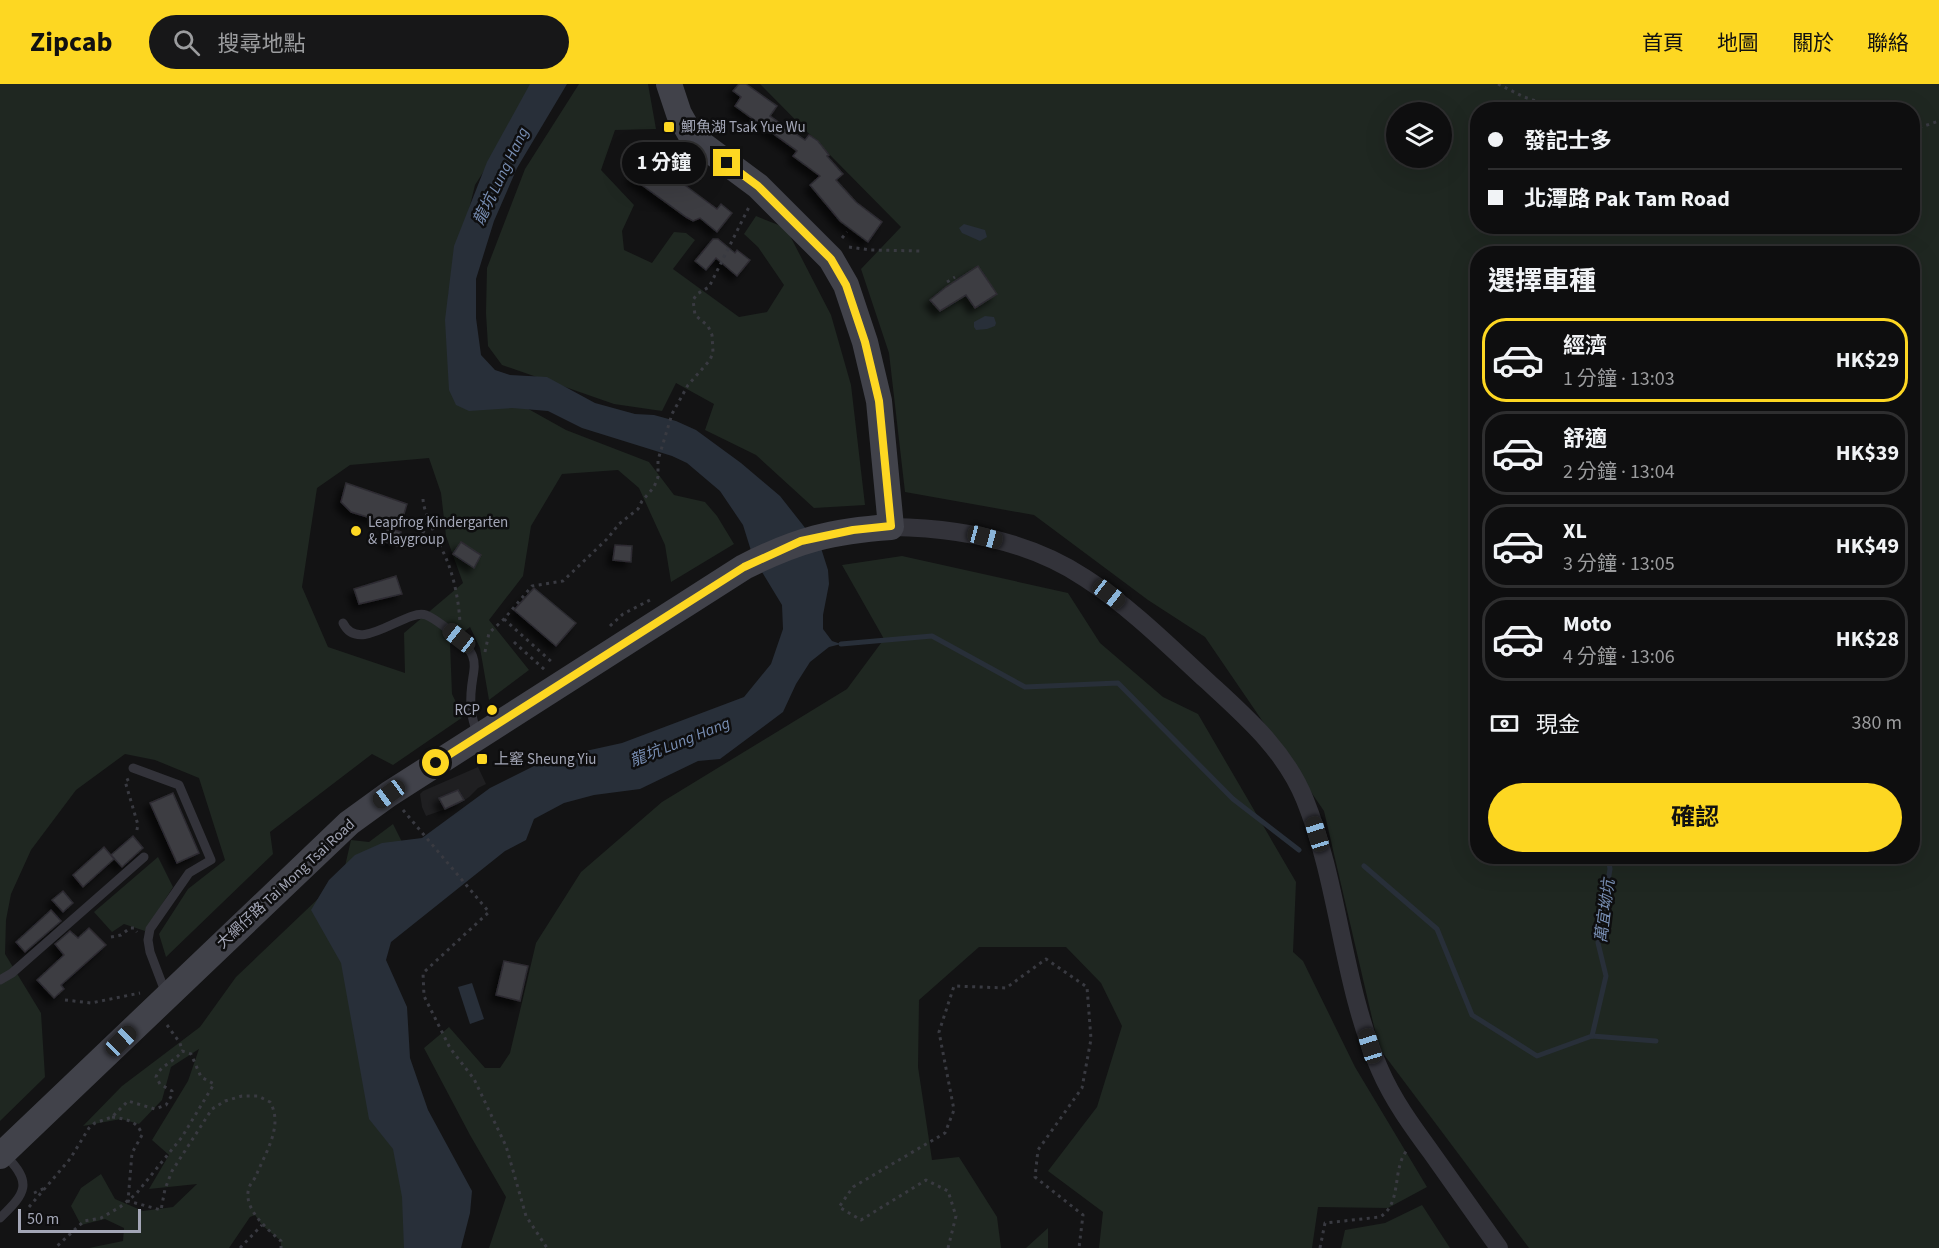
<!DOCTYPE html>
<html lang="zh-TW">
<meta charset="utf-8">
<style>
:root{--surface:#0e0e0f;--page:#171718;--text:#f1f3f6;--muted:#9b9c9e;--line:#2e2e2f;--accent:#fdd722}
body{margin:0;font-family:"Source Sans 3","Noto Sans TC",sans-serif;background:var(--page);color:var(--text);height:100vh;display:flex;flex-direction:column;font-size:22px;white-space:nowrap}
*{box-sizing:border-box;margin:0}
p{font-size:20px;color:var(--muted)}
.icon{flex:none;width:33px;height:33px;fill:none;stroke:currentColor;stroke-width:2;stroke-linecap:round;stroke-linejoin:round}
.map{position:relative;flex:1;overflow:hidden}
.side{position:absolute;left:1470px;top:162px;width:450px;height:618px;display:flex;flex-direction:column;background:var(--surface);border-radius:24px;box-shadow:0 6px 24px #0002,0 0 0 2px var(--line)}
.side>*{flex:none}
.banner{position:absolute;left:1470px;top:18px;width:450px;height:132px;border-radius:24px;box-shadow:0 6px 24px #0002,0 0 0 2px var(--line);display:grid;align-content:center;height:132px;padding:0 18px;background:var(--surface)}
.controls{position:absolute;left:1386px;top:18px;display:grid;gap:12px}
.controls a{display:grid;place-items:center;width:66px;height:66px;border-radius:50%;background:var(--surface);box-shadow:0 6px 24px #0002,0 0 0 2px var(--line);font-size:30px}
.scale{position:absolute;left:18px;bottom:15px;width:123px;box-sizing:border-box;padding-left:6px;border:3px solid #a3a6b6;border-top:0;font-size:16px;line-height:21px;white-space:nowrap;color:#a3a6b6;-webkit-text-stroke:4px #0e0e0f;paint-order:stroke}
.end{position:absolute;width:27px;height:27px;margin:-14px;border:8px solid #fdd722;background:#111;box-shadow:0 0 0 3px #111}
.from{border-radius:50%}
.bubble{position:absolute;height:42px;border-radius:21px;background:var(--surface);box-shadow:0 6px 24px #0002,0 0 0 2px var(--line);font-size:20px;font-weight:700;line-height:42px;text-align:center}
.car{position:absolute;width:18px;height:36px;margin:-18px -9px;border-radius:8px;box-shadow:0 0 4px 2px #0007;background:linear-gradient(#222 24%,#8ab4d8 0 40%,#222 0 76%,#8ab4d8 0 86%,#222 0)}
.banner b{display:flex;align-items:center;gap:21px;height:57px;font-size:22px}
.banner b+b{border-top:2px solid var(--line)}
.banner i{width:15px;height:15px;background:var(--text)}
ul{padding:0;list-style:none}
li{display:flex;align-items:center;gap:18px;height:84px;margin:0 12px 9px;padding:0 6px;border:3px solid var(--line);border-radius:24px}
li div{flex:1}
li b{display:block;font-size:22px}
li em{font-style:normal;font-weight:700}
li.active{border-color:var(--accent)}
li>.icon{width:54px;height:54px;stroke-width:1.5}
h2{padding:0 18px;font-size:27px;line-height:72px}
.pay{display:flex;align-items:center;gap:15px;height:66px;padding:0 18px;font-size:22px}
.pay p{margin-inline-start:auto}
.action{display:flex;gap:12px;margin-top:auto;padding:12px 18px}
.action a{flex:1;height:69px;border-radius:36px;background:var(--accent);color:#111;font-size:24px;font-weight:700;line-height:69px;text-align:center}
header{display:flex;align-items:center;gap:36px;box-sizing:border-box;height:84px;padding:0 30px;background:var(--accent);color:#111}
header strong{font-size:28px}
nav{display:flex;gap:33px;margin-inline-start:auto;font-size:21px}
.search{width:420px;height:54px;background:var(--page);display:flex;align-items:center;gap:15px;box-sizing:border-box;padding:0 21px;border-radius:33px;color:var(--muted);font-size:22px}
.map>svg:first-child{display:block}
.built{fill:#1f1f21}
.green{fill:#1f2721;fill-rule:evenodd}
.water{fill:#282f39}
.lines{fill:none;stroke-linecap:round;stroke-linejoin:round}
.stream{stroke:#282f39;stroke-width:5}
.building{fill:#3c3c42;stroke:#2d2c31;stroke-width:1.5;filter:url(#shadow)}
.path{stroke:#393a41;stroke-width:3;stroke-dasharray:3 4.5;stroke-linecap:butt}
.lane{stroke:#33333a;stroke-width:9}
.street{stroke:#33333a;stroke-width:18}
.secondary{stroke:#41424a;stroke-width:26}
.route{stroke:#fdd722;stroke-width:8}
.poi-dot{fill:#fdd722;stroke:#0e0e0f;stroke-width:2}
.labels{text-anchor:middle;dominant-baseline:central;stroke-width:5;stroke-linejoin:round;paint-order:stroke}
.poi-label{font-size:15px;fill:#a3a6b6;stroke:#0e0e0f;text-anchor:start}
.street-label{font-size:15px;fill:#a3a6b6;stroke:#0e0e0f}
.water-label{font-size:16px;font-style:italic;fill:#788eb3;stroke:#0e0e0f}
</style>
<header>
<strong>Zipcab</strong>
<div class="search"><svg class="icon" aria-label="search" viewBox="0 0 24 24"><circle cx="10" cy="10" r="6"/><path d="M15 15l6 6"/></svg>搜尋地點</div>
<nav><a>首頁</a><a>地圖</a><a>關於</a><a>聯絡</a></nav>
</header>
<div class="map">
<svg width="1939" height="1164" viewBox="0 0 1939 1164">
<defs>
<filter id="shadow"><feDropShadow dx="-5.5" dy="5.5" stdDeviation="3" flood-color="#0009"/></filter>
</defs>
<rect width="100%" height="100%" fill="#131314"/>
<path class="built" d="M478,683L486,700L478,704L469,713L457,721L426,732L422,723L420,710L423,707Z"/>
<g class="green">
<path d="M0,0H540L475,101L448,212L455,314L523,322L566,346L649,378L674,411L705,418L717,432L734,460L671,498L665,461L639,404L618,386L562,390L531,442L523,492L489,536L529,586L489,616L480,564L470,543L450,559L452,610L463,633L393,681L372,670L270,748L273,770L166,873L159,850L188,805L225,776L199,694L155,676L125,670L76,706L31,766L11,810L6,836L5,870L41,929L45,993L0,1037ZM429,374L441,409L446,452L463,499L404,549L405,589L328,563L302,503L317,404L350,381Z"/>
<path d="M579,0H648L656,45L615,46L601,86L634,121L622,147L624,166L652,179L674,148L686,149L695,156L673,185L739,233L767,228L784,201L758,163L744,150L756,132L786,144L831,231L851,301L865,421L814,424L756,371L705,346L714,320L676,299L662,327L614,320L502,281L488,262L486,229L487,184L525,85Z"/>
<path d="M760,0H1939V1164H1529L1379,964L1324,727L1205,553L1148,516L1034,431L905,408L889,269L861,185L901,143ZM1478,26H1912V142H1478ZM1396,28H1442V74H1396ZM1478,170H1912V772H1478Z"/>
<path d="M902,472L1068,509L1100,559L1163,613L1198,630L1296,798L1293,868L1303,877L1355,983L1427,1103L1388,1124L1318,1123L1312,1164H1099L1103,1128L1048,1087L1097,1023L1122,942L1101,899L1066,863H979L919,916L918,983L932,1076L959,1073L997,1133L1001,1164H489L506,1113L470,1051L424,964L449,943L485,984H500L510,969L536,859L581,788L662,718L847,605L884,555L842,481Z"/>
<path d="M393,740L409,772L336,832L412,1104L413,1164H281V1157L262,1141L255,1131L250,1133L229,1164H89L123,1157L124,1144L105,1135L81,1141L71,1122L81,1104L101,1090L115,1115L143,1127L173,1123L197,1100L149,1105L169,1071L152,1056L188,997L199,965L171,983L162,1016L139,1040L121,1035L83,1042L122,1002L200,943L236,893L343,791L351,756L369,758Z"/>
<path d="M158,773L173,803L145,847L124,840L112,848L94,828Z"/>
<path d="M1422,1121L1450,1164H1341L1345,1146L1385,1139Z"/>
<path d="M1048,1144V1164H1026Z"/>
</g>
<g class="water">
<path d="M530,0H567L517,84L494,137L476,195V234L481,271L495,286L510,291L547,293L595,319L635,330L654,331L676,337L696,346L741,379L780,412L821,464L828,486L829,500L823,531V545L832,557L841,560L829,563L810,578L796,600L783,628L720,675L698,677L640,705L594,711L564,719L534,735L526,756L505,767L391,858L386,876L407,923L410,974L428,1026L472,1107L470,1129L461,1164H404L402,1113L393,1065L369,1035L341,879L311,826L329,796L355,771L382,759L422,754L490,704L538,680L572,670L622,659L744,613L771,580L783,545L782,521L753,473L743,441L720,407L687,379L672,372L582,344L548,327L512,324L469,327L456,321L449,306L445,236L454,162L487,78Z"/>
<path d="M964,140L985,146L987,153L980,157L962,149L959,144Z"/>
<path d="M985,232L994,233L996,239L995,242L987,245L976,246L974,243V238Z"/>
<path d="M472,899L484,935L470,940L458,903Z"/>
</g>
<g class="lines">
<g class="stream">
<path d="M841,560L932,552L1025,603L1118,599L1233,715L1299,766"/>
<path d="M1364,782L1437,845L1472,931L1537,972L1592,952L1656,957"/>
<path d="M1592,952L1606,892L1598,859L1610,785L1608,772"/>
</g>
</g>
<g class="building">
<path d="M739,0H746L777,22L770,32L805,56L809,51L818,57L829,71L827,72L843,90L836,96L856,118L882,138L868,158L840,137L810,101L820,92L793,72L797,67L735,22L741,13L733,7Z"/>
<path d="M647,73L717,125L721,120L732,129L717,148L700,134L693,137L686,133L631,93Z"/>
<path d="M713,155H718L735,169L737,166L750,176L737,192L716,174L706,186L695,177Z"/>
<path d="M978,182L997,210L975,224L966,211L940,227L930,216L946,203Z"/>
<path d="M346,399L407,420L400,443L351,428L341,418Z"/>
<path d="M388,444L401,448L397,462L383,457Z"/>
<path d="M461,458L481,471L474,484L453,470Z"/>
<path d="M615,461L632,462L631,478L613,476Z"/>
<path d="M396,492L402,510L359,520L354,505Z"/>
<path d="M534,504L576,539L556,562L514,526Z"/>
<path d="M458,706L464,716L445,725L439,714Z"/>
<path d="M173,709L199,769L177,779L150,719Z"/>
<path d="M133,752L143,764L122,783L111,771Z"/>
<path d="M104,763L114,775L83,803L73,791Z"/>
<path d="M63,807L73,819L63,828L52,816Z"/>
<path d="M51,826L61,837L25,868L16,858Z"/>
<path d="M89,844L106,861L61,901L64,905L54,914L37,896L64,871L55,860L70,847L78,854Z"/>
<path d="M504,877L528,882L520,917L496,911Z"/>
</g>
<g class="lines">
<g class="path">
<path d="M1498,0L1524,13L1563,26"/>
<path d="M1912,46L1939,37"/>
<path d="M842,154L847,148"/>
<path d="M849,163L871,166L922,167"/>
<path d="M947,198L955,193"/>
<path d="M423,415C424,430 433,442 437,458"/>
<path d="M401,439C412,443 431,449 438,459C452,480 459,515 460,540"/>
<path d="M504,535L554,580"/>
<path d="M610,542L623,530L652,515"/>
<path d="M514,558L546,587"/>
<path d="M485,568L489,549L504,535L532,502L563,497L607,455L619,440L638,425L642,417L654,403L658,393V376L672,330L688,301L710,276L713,268L712,251L708,242L695,231L693,216L697,210L709,203L750,121"/>
<path d="M129,695L125,697L138,741L136,750"/>
<path d="M403,726L489,828L423,889L424,912L450,964L474,995L506,1062L526,1132L547,1164"/>
<path d="M111,853L121,851L130,844H134L137,848"/>
<path d="M65,916L91,919L140,909"/>
<path d="M167,941L180,959L182,967"/>
<path d="M112,1033C126,1035 138,1037 142,1051L132,1069L128,1117L161,1126L165,1105L172,1087L212,1025L225,1017L242,1012H258L270,1018C284,1042 265,1069 256,1092C254,1096 250,1100 249,1104C242,1124 268,1146 281,1157V1164"/>
<path d="M34,1109L47,1103"/>
<path d="M29,1123L70,1075L89,1044L95,1039L112,1033L128,1017L155,1025L166,1021L172,1011V1007L160,1000L156,993C160,981 175,978 182,967L191,970L201,993L214,1000L182,1053L136,1110L120,1123L101,1134L84,1137L55,1164"/>
<path d="M240,1164L262,1141"/>
<path d="M948,1164L956,1132L948,1107L926,1096L861,1136L839,1123L853,1103L945,1049L954,1026L939,948L954,902L1006,904L1046,875L1087,903L1091,955L1082,1004L1038,1066L1035,1093L1083,1131L1079,1164"/>
<path d="M1320,1164L1325,1139L1380,1133C1403,1119 1391,1084 1408,1065"/>
</g>
<g class="lane">
<path d="M343,539C359,572 406,524 426,531C434,534 442,541 449,546C490,578 468,583 471,623C471,632 475,642 477,650"/>
<path d="M133,684L179,701L211,776L189,789L150,845L148,856L150,868L166,910"/>
<path d="M0,896L12,889L144,773"/>
<path d="M0,1134C26,1109 33,1099 5,1071"/>
</g>
<path class="street" d="M891,443C958,444 1028,456 1085,494C1130,523 1167,560 1206,596C1245,632 1285,666 1305,716C1340,803 1342,901 1380,986C1393,1016 1412,1042 1431,1068C1454,1100 1476,1132 1499,1164"/>
<path class="secondary" d="M0,1072L349,739L389,710L744,483C797,456 832,447 891,443L879,317L865,258L846,201L831,175L758,102L692,53L679,30L669,0"/>
</g>
<g class="lines">
<path class="route" d="M436,679L744,483L801,457L853,446L891,442L879,317L865,258L846,201L831,175L758,102L727,79"/>
</g>
<g class="poi-dot">
<rect x="663" y="37" width="12" height="12" rx="3"/>
<circle cx="356" cy="447" r="6"/>
<circle cx="492" cy="626" r="6"/>
<rect x="476" y="669" width="12" height="12" rx="3"/>
</g>
<g class="labels">
<g class="poi-label">
<text x="681" y="43">鯽魚湖 Tsak Yue Wu</text>
<text x="368" y="438">Leapfrog Kindergarten<tspan x="368" dy="17">&amp; Playgroup</tspan></text>
<text x="480" y="626" text-anchor="end">RCP</text>
<text x="494" y="675">上窰 Sheung Yiu</text>
</g>
<g class="street-label">
<text transform="translate(286 800) rotate(-43)">大網仔路 Tai Mong Tsai Road</text>
</g>
<g class="water-label">
<text transform="translate(501 92) rotate(-64)">龍坑 Lung Hang</text>
<text transform="translate(680 658) rotate(-22)">龍坑 Lung Hang</text>
<text transform="translate(1605 827) rotate(-83)">萬宜坳坑</text>
</g>
</g>
</svg>
<div class="controls">
<a><svg class="icon" aria-label="layers" viewBox="0 0 24 24"><path d="M12 4l9 5-9 5-9-5zM3 14l9 5 9-5"/></svg></a>
</div>
<div class="scale">50 m</div>
<i class="end from" style="left:436px;top:679px"></i>
<i class="end" style="left:727px;top:79px"></i>
<div class="bubble" style="left:622px;top:58px;width:84px">1 分鐘</div>
<i class="car" style="left:985px;top:453px;rotate:105deg"></i>
<i class="car" style="left:1109px;top:510px;rotate:128deg"></i>
<i class="car" style="left:459px;top:554px;rotate:308deg"></i>
<i class="car" style="left:389px;top:710px;rotate:234deg"></i>
<i class="car" style="left:1317px;top:750px;rotate:343deg"></i>
<i class="car" style="left:121px;top:957px;rotate:46deg"></i>
<i class="car" style="left:1370px;top:962px;rotate:343deg"></i>
<div class="banner">
<b><i class="from"></i>發記士多</b>
<b><i></i>北潭路 Pak Tam Road</b>
</div>
<section class="side">
<h2>選擇車種</h2>
<ul>
<li class="active"><svg class="icon" aria-label="car" viewBox="0 0 24 24"><path d="M5 17H2v-5l4-1 3-4h7l3 4 3 1v5h-3M9 17h6M6 11h13"/><circle cx="7" cy="17" r="2"/><circle cx="17" cy="17" r="2"/></svg><div><b>經濟</b><p>1 分鐘 · 13:03</p></div><em>HK$29</em></li>
<li><svg class="icon" aria-label="car" viewBox="0 0 24 24"><path d="M5 17H2v-5l4-1 3-4h7l3 4 3 1v5h-3M9 17h6M6 11h13"/><circle cx="7" cy="17" r="2"/><circle cx="17" cy="17" r="2"/></svg><div><b>舒適</b><p>2 分鐘 · 13:04</p></div><em>HK$39</em></li>
<li><svg class="icon" aria-label="car" viewBox="0 0 24 24"><path d="M5 17H2v-5l4-1 3-4h7l3 4 3 1v5h-3M9 17h6M6 11h13"/><circle cx="7" cy="17" r="2"/><circle cx="17" cy="17" r="2"/></svg><div><b>XL</b><p>3 分鐘 · 13:05</p></div><em>HK$49</em></li>
<li><svg class="icon" aria-label="car" viewBox="0 0 24 24"><path d="M5 17H2v-5l4-1 3-4h7l3 4 3 1v5h-3M9 17h6M6 11h13"/><circle cx="7" cy="17" r="2"/><circle cx="17" cy="17" r="2"/></svg><div><b>Moto</b><p>4 分鐘 · 13:06</p></div><em>HK$28</em></li>
</ul>
<div class="pay"><svg class="icon" aria-label="cash" viewBox="0 0 24 24"><path d="M3 7h18v10H3z"/><circle cx="12" cy="12" r="2"/></svg>現金<p>380 m</p></div>
<div class="action"><a>確認</a></div>
</section>
</div>
